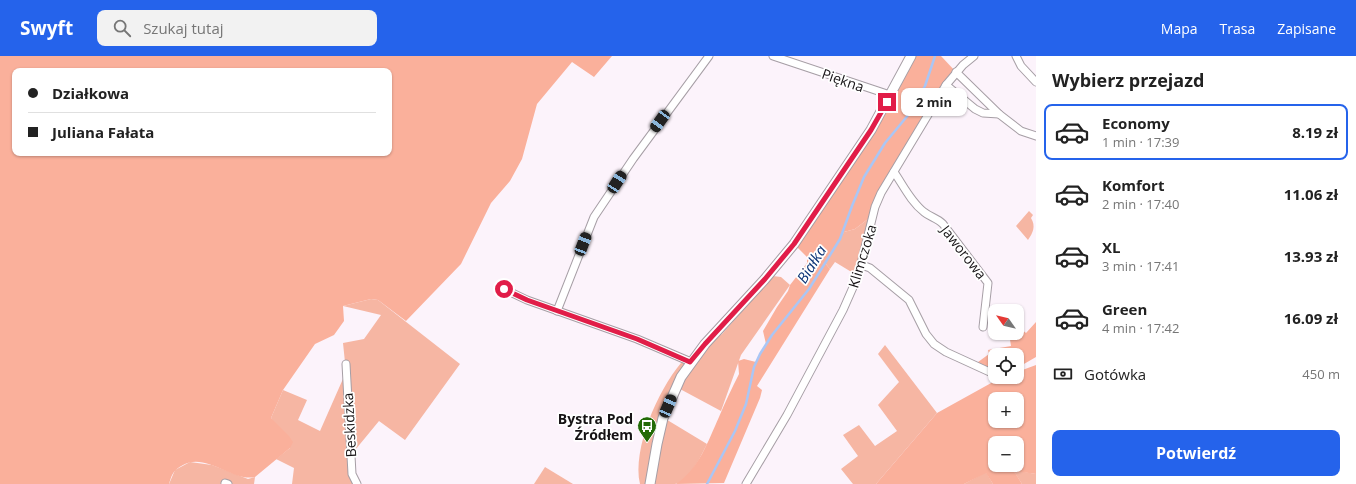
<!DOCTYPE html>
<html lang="pl">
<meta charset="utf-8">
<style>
:root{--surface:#fff;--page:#f2f2f2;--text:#222;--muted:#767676;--line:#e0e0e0;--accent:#2563eb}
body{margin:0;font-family:"Open Sans",sans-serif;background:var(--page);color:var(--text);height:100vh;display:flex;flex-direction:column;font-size:15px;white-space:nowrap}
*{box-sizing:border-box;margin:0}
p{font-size:13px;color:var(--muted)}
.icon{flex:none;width:22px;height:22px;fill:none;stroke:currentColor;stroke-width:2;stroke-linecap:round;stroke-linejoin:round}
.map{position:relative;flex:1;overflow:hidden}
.sheet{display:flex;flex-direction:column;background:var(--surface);width:320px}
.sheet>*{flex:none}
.banner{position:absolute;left:12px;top:12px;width:380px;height:88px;border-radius:8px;box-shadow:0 1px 3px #0004;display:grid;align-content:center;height:88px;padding:0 16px;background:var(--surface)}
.needle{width:26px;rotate:304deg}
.fabs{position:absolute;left:988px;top:248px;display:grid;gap:8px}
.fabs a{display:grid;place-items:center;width:36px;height:36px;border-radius:8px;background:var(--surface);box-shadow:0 1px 3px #0004;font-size:20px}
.end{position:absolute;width:18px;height:18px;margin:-9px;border:5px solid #e11d48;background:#fff;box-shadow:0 0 0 2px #fff}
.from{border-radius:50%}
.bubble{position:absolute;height:28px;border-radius:8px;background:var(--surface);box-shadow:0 1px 3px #0004;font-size:13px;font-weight:700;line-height:28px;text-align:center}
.car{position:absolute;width:12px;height:24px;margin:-12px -6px;border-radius:5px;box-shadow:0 0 3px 1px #0007;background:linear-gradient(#222 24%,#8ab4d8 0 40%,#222 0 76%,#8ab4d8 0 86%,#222 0)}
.banner b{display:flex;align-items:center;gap:14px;height:38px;font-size:15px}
.banner b+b{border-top:1px solid var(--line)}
.banner i{width:10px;height:10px;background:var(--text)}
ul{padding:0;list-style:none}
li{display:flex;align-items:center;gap:12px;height:56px;margin:0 8px 6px;padding:0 8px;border:2px solid transparent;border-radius:8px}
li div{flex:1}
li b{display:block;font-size:15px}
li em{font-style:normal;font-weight:700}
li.active{border-color:var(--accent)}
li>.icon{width:36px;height:36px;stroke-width:1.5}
h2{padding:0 16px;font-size:18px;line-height:48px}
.pay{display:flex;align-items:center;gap:10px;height:44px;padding:0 16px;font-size:15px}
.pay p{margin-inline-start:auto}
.action{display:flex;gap:8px;margin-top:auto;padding:8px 16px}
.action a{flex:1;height:46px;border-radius:8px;background:var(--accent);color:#fff;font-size:16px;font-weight:700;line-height:46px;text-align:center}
header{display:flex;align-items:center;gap:24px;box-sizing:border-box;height:56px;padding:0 20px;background:var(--accent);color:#fff}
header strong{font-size:19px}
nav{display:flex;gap:22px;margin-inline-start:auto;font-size:14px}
.search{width:280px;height:36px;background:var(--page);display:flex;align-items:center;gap:10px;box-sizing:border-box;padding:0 14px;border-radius:8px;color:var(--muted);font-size:15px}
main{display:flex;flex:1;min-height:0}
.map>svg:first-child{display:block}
.green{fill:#f6b6a3}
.forest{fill:#fab09b;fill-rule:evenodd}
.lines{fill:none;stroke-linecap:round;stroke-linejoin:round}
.stream{stroke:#aac6f5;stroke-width:2.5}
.minor-casing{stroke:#a69ea5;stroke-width:9}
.tertiary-casing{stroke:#a69ea5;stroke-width:11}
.minor{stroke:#fff;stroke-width:7}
.tertiary{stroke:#fff;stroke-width:9}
.route{stroke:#e11d48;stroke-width:5}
.labels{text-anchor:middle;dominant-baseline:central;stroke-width:3.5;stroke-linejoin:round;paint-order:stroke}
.street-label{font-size:14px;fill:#161315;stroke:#fff}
.poi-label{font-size:14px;font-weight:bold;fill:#161315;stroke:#fff;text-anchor:end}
.water-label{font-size:15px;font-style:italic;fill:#0e3577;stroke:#fff}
</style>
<header>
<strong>Swyft</strong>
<div class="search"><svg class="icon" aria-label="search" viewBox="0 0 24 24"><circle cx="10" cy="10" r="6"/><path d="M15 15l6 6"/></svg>Szukaj tutaj</div>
<nav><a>Mapa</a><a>Trasa</a><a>Zapisane</a></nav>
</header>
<main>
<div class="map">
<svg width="1036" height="428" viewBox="0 0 1036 428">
<rect width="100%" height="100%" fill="#fcf3fb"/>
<g class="green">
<path d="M1029,155L1033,159L1031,162C1036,170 1033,177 1028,184L1016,170Z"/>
<path d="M873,162L858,220L835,206L830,213L825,207L844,176L855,173L868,163Z"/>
<path d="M773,220L781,221L790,229L741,299L721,355L680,333L691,313L709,287L722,278Z"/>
<path d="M371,243L378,244L460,308L405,384L379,365L351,399L357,428H292L294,412L276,403L290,392L271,362L283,334L307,344L298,364L320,375L346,316L343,287L364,283L381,259L343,250Z"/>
<path d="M885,289L937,357L876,428H853L841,413L858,400L843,379L859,369L875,390L897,375L878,349L899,326L878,298Z"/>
<path d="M691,306L664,362L707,388C701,400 689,426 675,428C664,428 651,428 640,428C632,393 658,334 681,307Z"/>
<path d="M190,406L212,409L248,423L255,421L254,428H169L175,414Z"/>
<path d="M545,411L573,428H534Z"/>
<path d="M1013,414L1036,418V428H1022Z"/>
<path d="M986,416L993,428H964Z"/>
</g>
<g class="forest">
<path d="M0,0H612L594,21L572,6L537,48L522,103L510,125L491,147L461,208L406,265L378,244L371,243L343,250L344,265L334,279L315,288L283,334L271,362L289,380L293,386L290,392L255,421C233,426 206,396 183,409C174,414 172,417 169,428H0ZM15,15H389V97H15Z"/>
<path d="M912,0H941L956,16L894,116L873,162L868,163L855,173L844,176L825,207L830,213L757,330L762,334L760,342L724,427L676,428C699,413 708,385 719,361C725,346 732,332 739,318L738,305L744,303L756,306L766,288L763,275L777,251L788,235L790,229L807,207V201L794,188L871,74Z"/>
<path d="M1036,266V301L1017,312V299H995V317L974,309L989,298L988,294L1011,290L1009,277H1017V274L1020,272L1026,277Z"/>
<path d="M1036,309V418L1014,415L1022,428H993L986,417L964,428H876L937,357L1002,321H1017V316ZM995,343H1017V365H995ZM995,387H1017V409H995Z"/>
</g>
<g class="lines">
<path class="stream" d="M707,428L735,375L746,348L754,311L760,298L772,279L809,233L840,183L852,150L864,121L885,87L909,58L925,30L935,0"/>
<g class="minor-casing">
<g id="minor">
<path d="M773,0L890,39"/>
<path d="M1016,0L1021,10L1036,26"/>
<path d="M956,16L999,58"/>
<path d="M946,29L975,53L983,57L999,58L1021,75L1036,80"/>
<path d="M894,116C903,129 911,146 924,156C930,161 937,162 943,168L988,227L983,271"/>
<path d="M862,209L870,212L909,244L926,278L934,288L946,296L994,318"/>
<path d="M504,233L527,244L637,283L691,306"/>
<path d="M557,255L594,161L633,103L709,0"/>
<path d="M346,308L352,418L357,428"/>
<path d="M225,427L228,428"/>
<path d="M746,428L787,359L843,254L858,220L875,151L881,137L946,29L963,9L974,0"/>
</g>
</g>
<g class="tertiary-casing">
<path id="tertiary" d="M650,428L657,388L663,362L681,321L705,288L765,223L794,188L871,74L911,0"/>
</g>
<use href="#minor" class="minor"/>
<use href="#tertiary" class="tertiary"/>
</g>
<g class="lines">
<path class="route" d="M504,233L527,244L637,283L690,306L705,288L765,223L794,188L871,74L887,46"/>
</g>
<defs>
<g id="bus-pin" transform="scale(1)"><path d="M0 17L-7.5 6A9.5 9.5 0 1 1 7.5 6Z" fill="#236b07" stroke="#fff"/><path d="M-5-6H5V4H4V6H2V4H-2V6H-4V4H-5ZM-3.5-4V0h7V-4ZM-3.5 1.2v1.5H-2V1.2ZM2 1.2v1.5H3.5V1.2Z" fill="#fff"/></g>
</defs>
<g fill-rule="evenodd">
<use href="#bus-pin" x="647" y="370"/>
</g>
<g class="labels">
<g class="street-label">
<text transform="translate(843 24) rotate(19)">Piękna</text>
<text transform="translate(964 196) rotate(52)">Jaworowa</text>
<text transform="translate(862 200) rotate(-73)">Klimczoka</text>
<text transform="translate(349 369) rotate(-93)">Beskidzka</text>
</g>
<g class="poi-label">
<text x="633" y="362">Bystra Pod<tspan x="633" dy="16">Źródłem</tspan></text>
</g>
<g class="water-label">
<text transform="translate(811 208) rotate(-58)">Białka</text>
</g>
</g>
</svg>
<div class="fabs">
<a><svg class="needle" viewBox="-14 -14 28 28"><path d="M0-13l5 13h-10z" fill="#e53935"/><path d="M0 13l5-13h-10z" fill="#767676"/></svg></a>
<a><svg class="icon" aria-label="locate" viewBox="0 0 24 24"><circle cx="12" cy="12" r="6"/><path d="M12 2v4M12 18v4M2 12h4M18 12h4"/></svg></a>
<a>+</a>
<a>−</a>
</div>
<i class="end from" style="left:504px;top:233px"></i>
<i class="end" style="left:887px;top:46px"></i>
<div class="bubble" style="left:901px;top:32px;width:66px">2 min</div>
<i class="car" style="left:660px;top:65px;rotate:216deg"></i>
<i class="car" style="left:617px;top:126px;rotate:33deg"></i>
<i class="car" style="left:583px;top:188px;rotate:21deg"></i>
<i class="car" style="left:668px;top:350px;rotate:23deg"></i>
<div class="banner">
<b><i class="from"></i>Działkowa</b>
<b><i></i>Juliana Fałata</b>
</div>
</div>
<section class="sheet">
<h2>Wybierz przejazd</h2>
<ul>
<li class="active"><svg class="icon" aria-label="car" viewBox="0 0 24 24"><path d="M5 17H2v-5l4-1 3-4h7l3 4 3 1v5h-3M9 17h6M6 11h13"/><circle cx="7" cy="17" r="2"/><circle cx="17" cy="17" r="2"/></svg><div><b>Economy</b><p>1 min · 17:39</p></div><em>8.19 zł</em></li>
<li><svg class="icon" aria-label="car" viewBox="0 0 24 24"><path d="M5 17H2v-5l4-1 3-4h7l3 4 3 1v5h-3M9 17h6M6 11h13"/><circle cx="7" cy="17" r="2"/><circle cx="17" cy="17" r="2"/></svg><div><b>Komfort</b><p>2 min · 17:40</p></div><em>11.06 zł</em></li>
<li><svg class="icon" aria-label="car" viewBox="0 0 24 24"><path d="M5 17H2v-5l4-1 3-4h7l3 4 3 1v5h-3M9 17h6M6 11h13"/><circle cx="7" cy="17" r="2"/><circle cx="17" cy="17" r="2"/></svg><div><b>XL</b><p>3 min · 17:41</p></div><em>13.93 zł</em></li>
<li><svg class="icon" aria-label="car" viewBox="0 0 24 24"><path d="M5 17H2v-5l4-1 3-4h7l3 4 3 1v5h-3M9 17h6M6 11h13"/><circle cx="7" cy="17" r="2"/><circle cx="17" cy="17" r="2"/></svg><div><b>Green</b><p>4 min · 17:42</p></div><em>16.09 zł</em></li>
</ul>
<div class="pay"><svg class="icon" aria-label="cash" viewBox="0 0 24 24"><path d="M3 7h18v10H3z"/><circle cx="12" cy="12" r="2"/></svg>Gotówka<p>450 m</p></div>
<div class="action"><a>Potwierdź</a></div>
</section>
</main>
